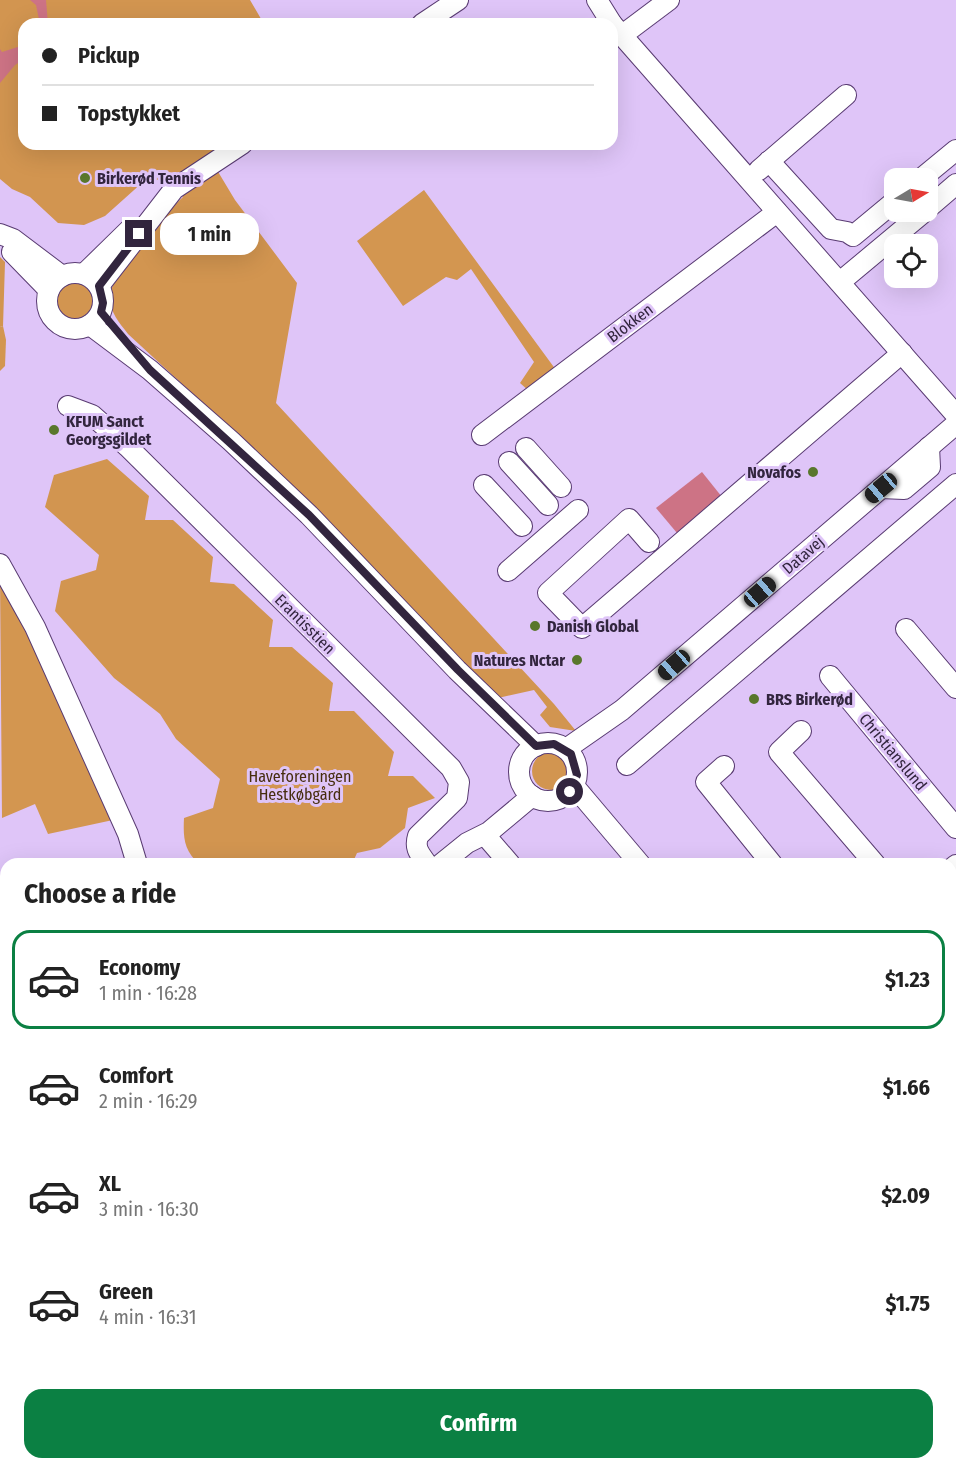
<!DOCTYPE html>
<meta charset="utf-8">
<style>
:root{--surface:#fff;--page:#f6f6f6;--text:#222;--muted:#767676;--line:#e0e0e0;--accent:#0b8043}
body{margin:0;font-family:"Fira Sans Condensed",sans-serif;background:var(--page);color:var(--text);height:100vh;display:flex;flex-direction:column;font-size:22px;white-space:nowrap}
*{box-sizing:border-box;margin:0}
p{font-size:20px;color:var(--muted)}
.icon{flex:none;width:33px;height:33px;fill:none;stroke:currentColor;stroke-width:2;stroke-linecap:round;stroke-linejoin:round}
.map{position:relative;flex:1;overflow:hidden}
.drawer{position:absolute;left:0px;top:858px;width:957px;height:612px;display:flex;flex-direction:column;background:var(--surface);border-radius:18px 18px 0 0;box-shadow:0 6px 24px #0002}
.drawer>*{flex:none}
.hud{position:absolute;left:18px;top:18px;width:600px;height:132px;border-radius:18px;box-shadow:0 6px 24px #0002;display:grid;align-content:center;height:132px;padding:0 24px;background:var(--surface)}
.needle{width:39px;rotate:80deg}
.controls{position:absolute;left:884px;top:168px;display:grid;gap:12px}
.controls a{display:grid;place-items:center;width:54px;height:54px;border-radius:12px;background:var(--surface);box-shadow:0 6px 24px #0002;font-size:30px}
.end{position:absolute;width:27px;height:27px;margin:-14px;border:8px solid #32253e;background:#fff;box-shadow:0 0 0 3px #fff}
.from{border-radius:50%}
.bubble{position:absolute;height:42px;border-radius:18px;background:var(--surface);box-shadow:0 6px 24px #0002;font-size:20px;font-weight:700;line-height:42px;text-align:center}
.car{position:absolute;width:18px;height:36px;margin:-18px -9px;border-radius:8px;box-shadow:0 0 4px 2px #0007;background:linear-gradient(#222 24%,#8ab4d8 0 40%,#222 0 76%,#8ab4d8 0 86%,#222 0)}
.hud b{display:flex;align-items:center;gap:21px;height:57px;font-size:22px}
.hud b+b{border-top:2px solid var(--line)}
.hud i{width:15px;height:15px;background:var(--text)}
ul{padding:0;list-style:none}
li{display:flex;align-items:center;gap:18px;height:99px;margin:0 12px 9px;padding:0 12px;border:3px solid transparent;border-radius:18px}
li div{flex:1}
li b{display:block;font-size:22px}
li em{font-style:normal;font-weight:700}
li.selected{border-color:var(--accent)}
li>.icon{width:54px;height:54px;stroke-width:1.5}
h2{padding:0 24px;font-size:27px;line-height:72px}
.action{display:flex;gap:12px;margin-top:auto;padding:12px 24px}
.action a{flex:1;height:69px;border-radius:18px;background:var(--accent);color:#fff;font-size:24px;font-weight:700;line-height:69px;text-align:center}
.map>svg:first-child{display:block}
.green{fill:#d29550}
.forest{fill:#d39650}
.water{fill:#cd7385}
.lines{fill:none;stroke-linecap:round;stroke-linejoin:round}
.minor-casing{stroke:#593b72;stroke-width:22}
.minor{stroke:#fff;stroke-width:20}
.route{stroke:#32253e;stroke-width:8}
.poi-dot{fill:#59772c;stroke:#dfc5f8;stroke-width:2}
.labels{text-anchor:middle;dominant-baseline:central;stroke-width:6;stroke-linejoin:round;paint-order:stroke}
.poi-label{font-size:16px;font-weight:bold;fill:#32253e;stroke:#dfc5f8;text-anchor:start}
.street-label{font-size:16px;fill:#32253e;stroke:#dfc5f8}
.park-label{font-size:16px;fill:#462d0e;stroke:#dfc5f8}
</style>
<div class="map">
<svg width="956" height="1470" viewBox="0 0 956 1470">
<rect width="100%" height="100%" fill="#dfc5f8"/>
<g class="green">
<path d="M0,0H250L264,24H24V144H224L208,155L235,200L297,283L276,403L554,704L576,731L550,727L540,715L547,707L534,690L498,698L312,504L128,334C119,322 110,313 110,297C110,274 165,213 183,197L172,178L143,182L105,216L84,225L58,223L30,197L12,189L0,179Z"/>
<path d="M0,257L5,262L3,326L0,327Z"/>
<circle cx="75" cy="300" r="20"/>
<path d="M107,459L149,496L145,520H173L213,557L210,582L234,584L273,620L269,647H292L333,683L329,711H354L394,752L388,776H413L435,798L408,808L405,828L380,848L357,853L352,864H199C184,850 183,838 184,818L213,808L220,779L176,739L160,714L114,678L55,611L61,581L96,570L99,555L45,507L54,475Z"/>
<circle cx="551" cy="771" r="19"/>
<path d="M0,1120L6,1124V1464H565L573,1470H0Z"/>
</g>
<g class="forest">
<path d="M424,190L556,370L529,391L520,383L534,362L471,269L457,280L446,277L403,306L357,241Z"/>
<path d="M3,326L6,340L5,366L0,371V327Z"/>
<path d="M0,576L11,589L113,820L48,834L35,804L2,818Z"/>
<path d="M0,1038H6V1124L0,1120Z"/>
</g>
<g class="water">
<path d="M30,0H46L48,24H40L36,5Z"/>
<path d="M24,45V59L15,65L0,83V49L2,52Z"/>
<path d="M702,472L722,497L677,533L656,508Z"/>
</g>
<g class="lines">
<g class="minor-casing">
<g id="minor">
<path d="M597,0L612,24"/>
<path d="M422,24L458,0"/>
<path d="M612,24L956,415"/>
<path d="M621,36L669,0"/>
<path d="M769,161L831,229L847,232L853,236L894,202"/>
<path d="M759,170L846,95"/>
<path d="M922,178L956,150"/>
<path d="M927,209L956,184"/>
<path d="M0,234L13,239L62,276"/>
<path d="M12,252L49,290"/>
<circle cx="75" cy="301" r="28"/>
<path d="M84,274L129,230"/>
<path d="M840,282L924,212"/>
<path d="M99,286L174,189L242,144"/>
<path d="M90,325L150,370L231,441L309,515L457,670L536,746"/>
<path d="M68,406L92,415L128,447L451,768L459,782L457,798L418,836C414,849 420,854 427,864"/>
<path d="M482,435L777,212"/>
<path d="M526,448L561,487"/>
<path d="M509,462L548,505"/>
<path d="M484,485L522,526"/>
<path d="M881,488L904,489L930,467L929,447"/>
<path d="M649,542L629,519L548,593L582,628L902,353"/>
<path d="M0,564L35,627L128,834L137,864"/>
<path d="M508,571L578,510"/>
<path d="M906,629L956,688"/>
<path d="M830,676L956,828"/>
<path d="M801,731L779,752L875,864"/>
<circle cx="548" cy="772" r="29"/>
<path d="M566,749L622,710L956,424"/>
<path d="M627,765L956,484"/>
<path d="M724,766L706,782L772,864"/>
<path d="M574,786L640,864"/>
<path d="M485,835L510,864"/>
<path d="M441,864L467,843L489,832L532,796"/>
<path d="M951,869L956,865"/>
<path d="M0,1034H6"/>
<path d="M951,1038L956,1033"/>
<path d="M951,1205L956,1211"/>
<path d="M951,1288L956,1293L951,1297"/>
<path d="M951,1394L956,1390"/>
<path d="M765,1470L772,1464"/>
<path d="M852,1470L859,1464"/>
</g>
</g>
<use href="#minor" class="minor"/>
</g>
<g class="lines">
<path class="route" d="M139,234L99,286L103,303L101,312L150,370L309,515L458,670L536,746L554,744L571,754L577,775L570,792"/>
</g>
<g class="poi-dot">
<circle cx="85" cy="178" r="6"/>
<circle cx="54" cy="430" r="6"/>
<circle cx="813" cy="472" r="6"/>
<circle cx="535" cy="626" r="6"/>
<circle cx="577" cy="660" r="6"/>
<circle cx="754" cy="699" r="6"/>
</g>
<g class="labels">
<g class="poi-label">
<text x="97" y="178">Birkerød Tennis</text>
<text x="66" y="421">KFUM Sanct<tspan x="66" dy="18">Georgsgildet</tspan></text>
<text x="801" y="472" text-anchor="end">Novafos</text>
<text x="547" y="626">Danish Global</text>
<text x="565" y="660" text-anchor="end">Natures Nctar</text>
<text x="766" y="699">BRS Birkerød</text>
</g>
<g class="street-label">
<text transform="translate(630 323) rotate(-37)">Blokken</text>
<text transform="translate(803 555) rotate(-41)">Datavej</text>
<text transform="translate(305 624) rotate(45)">Erantisstien</text>
<text transform="translate(893 752) rotate(50)">Christianslund</text>
</g>
<g class="park-label">
<text x="300" y="776">Haveforeningen<tspan x="300" dy="18">Hestkøbgård</tspan></text>
</g>
</g>
</svg>
<div class="controls">
<a><svg class="needle" viewBox="-14 -14 28 28"><path d="M0-13l5 13h-10z" fill="#e53935"/><path d="M0 13l5-13h-10z" fill="#767676"/></svg></a>
<a><svg class="icon" aria-label="locate" viewBox="0 0 24 24"><circle cx="12" cy="12" r="6"/><path d="M12 2v4M12 18v4M2 12h4M18 12h4"/></svg></a>
</div>
<i class="end from" style="left:570px;top:792px"></i>
<i class="end" style="left:139px;top:234px"></i>
<div class="bubble" style="left:160px;top:213px;width:99px">1 min</div>
<i class="car" style="left:881px;top:488px;rotate:230deg"></i>
<i class="car" style="left:760px;top:592px;rotate:49deg"></i>
<i class="car" style="left:674px;top:665px;rotate:229deg"></i>
<div class="hud">
<b><i class="from"></i>Pickup</b>
<b><i></i>Topstykket</b>
</div>
<section class="drawer">
<h2>Choose a ride</h2>
<ul>
<li class="selected"><svg class="icon" aria-label="car" viewBox="0 0 24 24"><path d="M5 17H2v-5l4-1 3-4h7l3 4 3 1v5h-3M9 17h6M6 11h13"/><circle cx="7" cy="17" r="2"/><circle cx="17" cy="17" r="2"/></svg><div><b>Economy</b><p>1 min · 16:28</p></div><em>$1.23</em></li>
<li><svg class="icon" aria-label="car" viewBox="0 0 24 24"><path d="M5 17H2v-5l4-1 3-4h7l3 4 3 1v5h-3M9 17h6M6 11h13"/><circle cx="7" cy="17" r="2"/><circle cx="17" cy="17" r="2"/></svg><div><b>Comfort</b><p>2 min · 16:29</p></div><em>$1.66</em></li>
<li><svg class="icon" aria-label="car" viewBox="0 0 24 24"><path d="M5 17H2v-5l4-1 3-4h7l3 4 3 1v5h-3M9 17h6M6 11h13"/><circle cx="7" cy="17" r="2"/><circle cx="17" cy="17" r="2"/></svg><div><b>XL</b><p>3 min · 16:30</p></div><em>$2.09</em></li>
<li><svg class="icon" aria-label="car" viewBox="0 0 24 24"><path d="M5 17H2v-5l4-1 3-4h7l3 4 3 1v5h-3M9 17h6M6 11h13"/><circle cx="7" cy="17" r="2"/><circle cx="17" cy="17" r="2"/></svg><div><b>Green</b><p>4 min · 16:31</p></div><em>$1.75</em></li>
</ul>
<div class="action"><a>Confirm</a></div>
</section>
</div>
